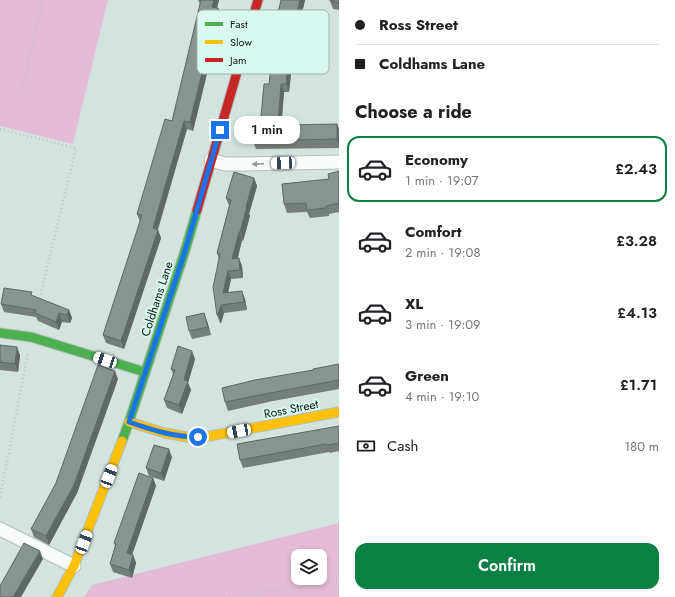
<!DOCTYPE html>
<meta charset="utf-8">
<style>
:root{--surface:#fff;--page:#f2f2f2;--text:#202124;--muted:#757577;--line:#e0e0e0;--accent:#0b8043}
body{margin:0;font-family:Jost,sans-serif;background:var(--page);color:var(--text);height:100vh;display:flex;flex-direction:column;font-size:15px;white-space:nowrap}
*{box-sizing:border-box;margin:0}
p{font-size:13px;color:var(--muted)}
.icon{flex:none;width:22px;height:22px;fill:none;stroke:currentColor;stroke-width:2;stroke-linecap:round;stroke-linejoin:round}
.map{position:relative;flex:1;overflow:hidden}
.side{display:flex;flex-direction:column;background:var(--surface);width:336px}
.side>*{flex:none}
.top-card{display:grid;align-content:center;height:88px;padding:0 16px;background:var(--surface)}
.controls{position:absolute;left:291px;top:549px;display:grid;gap:8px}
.controls a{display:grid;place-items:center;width:36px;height:36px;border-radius:8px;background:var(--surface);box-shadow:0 2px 6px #0003;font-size:20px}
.end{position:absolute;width:18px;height:18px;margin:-9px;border:5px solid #1a73e8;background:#fff;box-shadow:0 0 0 2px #fff}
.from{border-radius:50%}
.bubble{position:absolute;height:28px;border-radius:12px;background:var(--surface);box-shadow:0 2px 6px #0003;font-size:13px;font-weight:600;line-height:28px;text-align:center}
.car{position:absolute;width:12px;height:24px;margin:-12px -6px;border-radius:5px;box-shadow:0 0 3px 1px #0007;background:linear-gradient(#fff 24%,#345 0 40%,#fff 0 76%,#345 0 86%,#fff 0)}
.top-card b{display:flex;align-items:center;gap:14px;height:38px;font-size:15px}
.top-card b+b{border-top:1px solid var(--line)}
.top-card i{width:10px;height:10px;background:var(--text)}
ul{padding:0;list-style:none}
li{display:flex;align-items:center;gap:12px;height:66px;margin:0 8px 6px;padding:0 8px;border:2px solid transparent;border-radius:12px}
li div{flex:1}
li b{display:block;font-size:15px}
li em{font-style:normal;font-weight:600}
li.selected{border-color:var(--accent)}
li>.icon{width:36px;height:36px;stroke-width:1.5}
h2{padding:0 16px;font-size:18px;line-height:48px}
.pay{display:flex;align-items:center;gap:10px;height:44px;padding:0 16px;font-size:15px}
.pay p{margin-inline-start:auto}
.primary-button{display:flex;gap:8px;margin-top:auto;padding:8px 16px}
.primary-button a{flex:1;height:46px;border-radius:12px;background:var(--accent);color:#fff;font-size:16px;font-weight:600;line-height:46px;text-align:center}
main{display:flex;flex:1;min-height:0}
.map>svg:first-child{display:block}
.green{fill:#e5bcd5;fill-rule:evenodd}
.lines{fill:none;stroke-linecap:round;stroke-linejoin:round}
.street-casing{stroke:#b2bfbb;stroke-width:15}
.fast-casing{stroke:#b2bfbb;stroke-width:11}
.slow-casing{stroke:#b2bfbb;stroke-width:11}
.jam-casing{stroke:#b2bfbb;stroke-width:11}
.path{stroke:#bec3c1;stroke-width:2.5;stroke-dasharray:1 3;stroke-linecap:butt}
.street{stroke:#f8fbfa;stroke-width:13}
.fast{stroke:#4caf50;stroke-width:9}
.slow{stroke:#ffc107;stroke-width:9}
.jam{stroke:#c62828;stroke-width:9}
.wall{fill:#747f7c}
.shaded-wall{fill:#5e6865}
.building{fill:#879490;stroke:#5e6865}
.oneway{fill:#8e9492}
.route{stroke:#1a73e8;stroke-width:5}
.labels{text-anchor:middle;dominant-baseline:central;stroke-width:4;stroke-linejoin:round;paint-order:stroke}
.street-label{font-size:12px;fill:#0c1714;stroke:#d9f8ef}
.key{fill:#d9f8ef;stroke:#9cb4ad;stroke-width:1}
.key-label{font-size:11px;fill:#0c1714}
</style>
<main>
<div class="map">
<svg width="339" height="597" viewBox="0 0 339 597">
<rect width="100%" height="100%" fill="#d3e4df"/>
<g class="green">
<path d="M0,0H108L73,144L0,126Z"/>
<path d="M339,523V597H84L92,585ZM298,556H320V578H298Z"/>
</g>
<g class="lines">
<g class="street-casing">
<g id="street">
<path d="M211,160L225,164H241L339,162"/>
<path d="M0,529L74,566"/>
</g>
</g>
<g class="fast-casing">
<g id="fast">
<path d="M0,333L31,337L145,372"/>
<path d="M122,441L129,422L185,251L197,210"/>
</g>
</g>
<g class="slow-casing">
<g id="slow">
<path d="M129,422L165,433L187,437L210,436L339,412"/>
<path d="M57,597L74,566L122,441"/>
</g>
</g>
<g class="jam-casing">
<path id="jam" d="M197,210L258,0"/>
</g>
<g class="path">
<path d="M22,91L43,0"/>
<path d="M0,129L76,148L39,301"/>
<path d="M0,497L28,353"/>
<path d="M225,597L339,581"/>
</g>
<use href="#street" class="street"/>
<use href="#fast" class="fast"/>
<use href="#slow" class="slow"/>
<use href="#jam" class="jam"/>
</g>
<g class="wall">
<path d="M198,0H219L217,8H218L221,16L193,131L187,129L158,230L161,238L124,349L106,343L103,335L140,222L137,214L172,121L200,4Z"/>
<path d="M281,0H305L298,30L296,29L289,92H284L281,125L339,129V148L256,149L253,141L260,126L269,84L272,61L270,58L276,23Z"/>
<path d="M339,0V10L333,9L330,1Z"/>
<path d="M339,172V212L329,214V216L310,218L307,212L287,213L284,204L329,179Z"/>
<path d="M254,178L257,186L249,214L250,216L243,241L242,240L238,258L242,266L243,278L231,279L228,293L245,299L247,310L224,313L221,323H220L217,315L219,259L217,253L229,206L226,198Z"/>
<path d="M33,296L69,310L72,318L70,323L62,322L59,330L38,321L36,317L4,312L1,304Z"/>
<path d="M207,321L211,335L192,339L189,331Z"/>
<path d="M0,345L20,355L18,372L0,370Z"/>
<path d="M195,359L188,383L191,390L182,414L167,408L164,400L173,374L171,369Z"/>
<path d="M339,364V389L273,401L228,411L225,402L313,370Z"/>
<path d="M118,379L77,493L49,545L34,537L31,529Z"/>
<path d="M339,426V451L330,453L329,452L243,468L240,460Z"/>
<path d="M172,457L164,481L149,476L146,468Z"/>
<path d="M153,478L156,486L132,554L133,555L136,563L132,578L113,572L110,564L115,546L114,543Z"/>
</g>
<g class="shaded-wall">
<path d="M214,0H219L215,15L212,7Z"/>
<path d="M300,0H305L298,30L295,22Z"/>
<path d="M218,8L221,16L193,131L190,122Z"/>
<path d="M293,21L296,29L289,92L286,84Z"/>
<path d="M281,84L284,92L281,133L278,125Z"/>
<path d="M184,121L187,129L157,231L158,230L161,238L124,349L121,341Z"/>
<path d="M337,124L339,129V144L337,139Z"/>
<path d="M254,178L257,186L249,214L250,216L243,241L240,232L246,207Z"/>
<path d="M239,232L242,240L235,267L232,259Z"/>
<path d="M239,258L242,266L243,278L240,270Z"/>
<path d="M228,271L231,279L226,302L223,293Z"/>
<path d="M242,291L245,299L247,310L244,302Z"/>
<path d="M221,305L224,313L221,323L218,315Z"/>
<path d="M69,310L72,318L70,323L67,315Z"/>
<path d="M59,313L62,322L59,330L56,322Z"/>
<path d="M204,313L207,321L211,335L208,327Z"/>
<path d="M17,347L20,355L18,372L15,364Z"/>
<path d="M192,351L195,359L188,383L191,390L182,414L179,405L184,380Z"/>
<path d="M115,371L118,379L77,493L49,545L46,536Z"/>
<path d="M169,449L172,457L164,481L161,473Z"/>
<path d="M153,478L156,486L130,561L127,553Z"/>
<path d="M40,551L43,559L21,597H13Z"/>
<path d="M133,555L136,563L132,578L129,570Z"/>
</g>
<g class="building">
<path d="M201,0H214L212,7L218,8L190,122L184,121L153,228L158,230L121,341L103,335L142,215L137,214L165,119L172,121Z"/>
<path d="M281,0H300L295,22L293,21L286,84H281L278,125L337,124V139L253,141L252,126H260L264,84H269L272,58H270L273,23H276L278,9H279Z"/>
<path d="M330,0H339V3L330,1Z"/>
<path d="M339,171V203L326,206V208L307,210L306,203L284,204L282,184L329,179L328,174Z"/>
<path d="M234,172L254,178L246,207H247L240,232H239L232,259L239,258L240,270L228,271L223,293L242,291L244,302L221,305L218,315H217L213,287L220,254L217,253L231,200L226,198Z"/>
<path d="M4,288L32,292L31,295L69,310L67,315L59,313L56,322L35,313L36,310L1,304Z"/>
<path d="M204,313L208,327L189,331L186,317Z"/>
<path d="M0,345L17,347L15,364L0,362Z"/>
<path d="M178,346L192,351L184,380L188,381L179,405L164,400L175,370L171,369Z"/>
<path d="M339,364V380L270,393L225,402L222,388L255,380L313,370V369Z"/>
<path d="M98,365L115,371L74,485L46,536L31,529L56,483Z"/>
<path d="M339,426V443L327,445L326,444L240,460L237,444Z"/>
<path d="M154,445L169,449L161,473L146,468Z"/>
<path d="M139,473L153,478L127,553L133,555L129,570L110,564L116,544L114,543Z"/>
<path d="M24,543L40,551L13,597H0V586Z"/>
</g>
<defs><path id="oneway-solid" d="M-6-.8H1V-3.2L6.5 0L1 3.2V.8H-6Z"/></defs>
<use class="oneway" href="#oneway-solid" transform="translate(258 164) rotate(178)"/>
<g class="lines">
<path class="route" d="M198,437C174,437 152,430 129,422L185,251L220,130"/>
</g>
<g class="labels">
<g class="street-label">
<text transform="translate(157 299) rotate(-72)">Coldhams Lane</text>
<text transform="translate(291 409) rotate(-11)">Ross Street</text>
</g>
</g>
<rect x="197" y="10" width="132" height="64" rx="6" class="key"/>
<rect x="205" y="22" width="18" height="4" fill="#4caf50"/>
<rect x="205" y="40" width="18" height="4" fill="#ffc107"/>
<rect x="205" y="58" width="18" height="4" fill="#c62828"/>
<g class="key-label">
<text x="230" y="28">Fast</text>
<text x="230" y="46">Slow</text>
<text x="230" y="64">Jam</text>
</g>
</svg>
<div class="controls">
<a><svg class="icon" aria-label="layers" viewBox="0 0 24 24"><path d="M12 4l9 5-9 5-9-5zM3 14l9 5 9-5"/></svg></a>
</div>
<i class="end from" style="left:198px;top:437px"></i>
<i class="end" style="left:220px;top:130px"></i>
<div class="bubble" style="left:234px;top:116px;width:66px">1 min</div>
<i class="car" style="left:283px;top:163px;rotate:268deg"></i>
<i class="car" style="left:105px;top:360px;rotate:288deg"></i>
<i class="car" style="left:239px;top:431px;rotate:259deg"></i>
<i class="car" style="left:109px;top:476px;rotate:21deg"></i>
<i class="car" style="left:84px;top:542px;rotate:21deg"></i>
</div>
<section class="side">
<div class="top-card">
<b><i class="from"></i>Ross Street</b>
<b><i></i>Coldhams Lane</b>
</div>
<h2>Choose a ride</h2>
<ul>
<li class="selected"><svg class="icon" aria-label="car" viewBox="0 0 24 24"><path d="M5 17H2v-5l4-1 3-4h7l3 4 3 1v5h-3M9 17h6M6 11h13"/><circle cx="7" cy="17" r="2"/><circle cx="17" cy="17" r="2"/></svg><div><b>Economy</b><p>1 min · 19:07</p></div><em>£2.43</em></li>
<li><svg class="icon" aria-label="car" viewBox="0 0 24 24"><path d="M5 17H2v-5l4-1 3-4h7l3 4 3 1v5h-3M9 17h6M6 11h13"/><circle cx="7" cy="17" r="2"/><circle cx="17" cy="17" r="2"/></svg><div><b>Comfort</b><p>2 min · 19:08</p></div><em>£3.28</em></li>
<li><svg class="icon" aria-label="car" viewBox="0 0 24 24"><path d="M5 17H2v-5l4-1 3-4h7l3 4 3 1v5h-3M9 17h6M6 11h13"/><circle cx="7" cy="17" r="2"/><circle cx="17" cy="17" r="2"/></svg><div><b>XL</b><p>3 min · 19:09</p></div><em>£4.13</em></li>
<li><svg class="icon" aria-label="car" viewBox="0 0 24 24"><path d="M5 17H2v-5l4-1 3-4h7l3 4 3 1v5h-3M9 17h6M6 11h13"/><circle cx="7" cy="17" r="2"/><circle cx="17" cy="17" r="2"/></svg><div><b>Green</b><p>4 min · 19:10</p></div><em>£1.71</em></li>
</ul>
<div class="pay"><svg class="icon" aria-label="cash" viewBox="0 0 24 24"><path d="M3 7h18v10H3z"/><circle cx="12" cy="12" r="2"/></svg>Cash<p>180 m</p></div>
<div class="primary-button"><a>Confirm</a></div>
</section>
</main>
